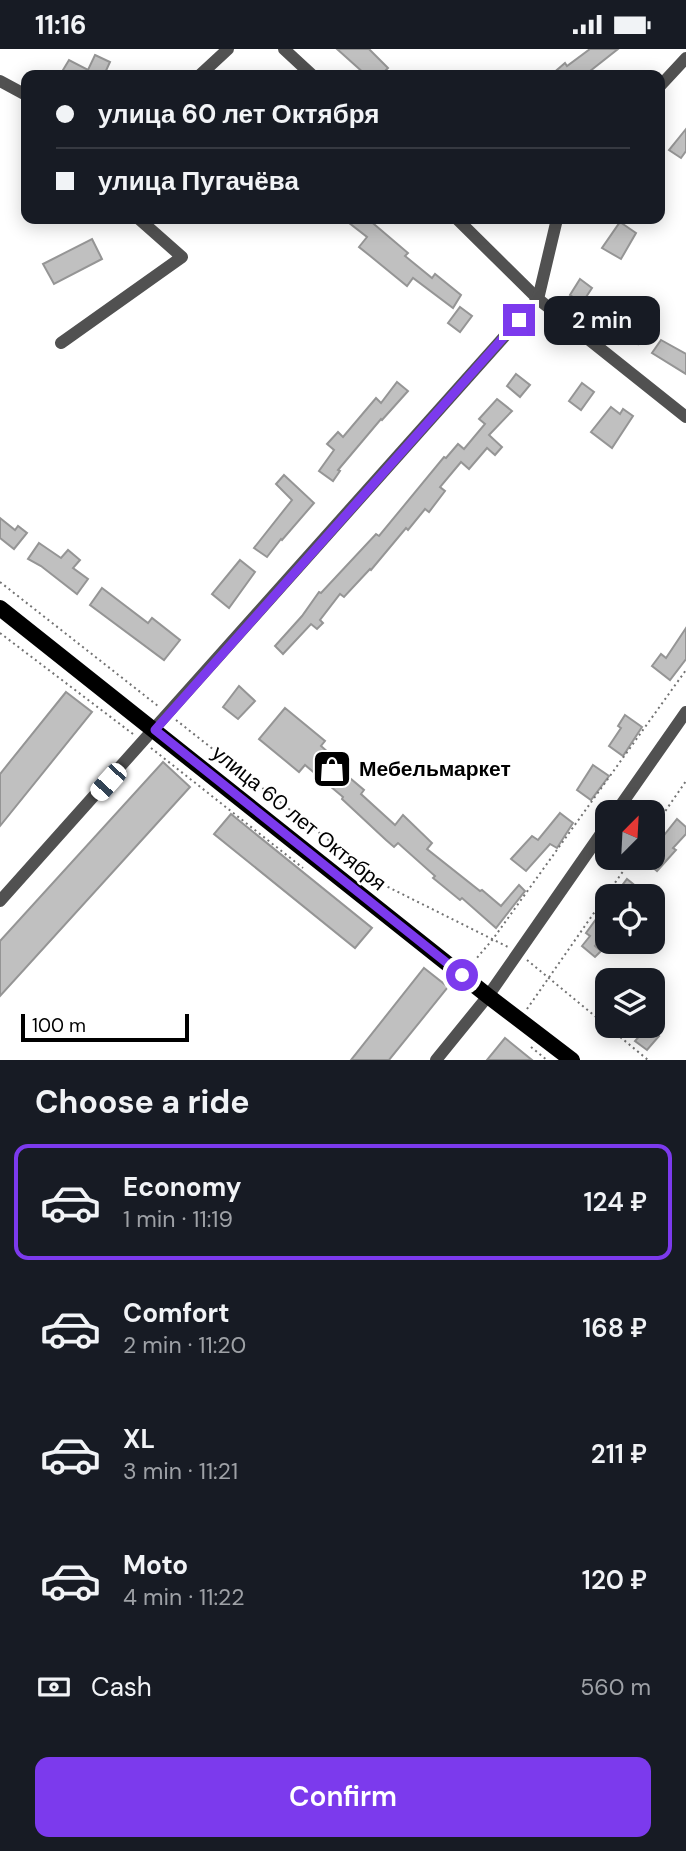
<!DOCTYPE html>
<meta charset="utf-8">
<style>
:root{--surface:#171b24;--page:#20242c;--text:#f1f3f6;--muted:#9ea1a6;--line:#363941;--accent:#7c3aed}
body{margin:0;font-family:"DM Sans",sans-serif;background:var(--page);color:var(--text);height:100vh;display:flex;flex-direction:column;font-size:26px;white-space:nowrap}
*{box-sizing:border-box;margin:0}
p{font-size:23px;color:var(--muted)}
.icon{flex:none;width:38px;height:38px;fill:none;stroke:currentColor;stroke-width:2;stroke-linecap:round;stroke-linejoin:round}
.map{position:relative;height:1011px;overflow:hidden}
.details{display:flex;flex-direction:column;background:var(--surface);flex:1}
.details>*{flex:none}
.banner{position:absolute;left:21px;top:21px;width:644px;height:154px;border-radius:14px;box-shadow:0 4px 18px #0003;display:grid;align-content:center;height:154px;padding:0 35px;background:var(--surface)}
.needle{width:46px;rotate:24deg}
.buttons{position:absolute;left:595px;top:751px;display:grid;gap:14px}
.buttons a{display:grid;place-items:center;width:70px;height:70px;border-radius:14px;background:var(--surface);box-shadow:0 4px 18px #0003;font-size:35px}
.scale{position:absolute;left:21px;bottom:18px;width:168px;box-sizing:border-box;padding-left:7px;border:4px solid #000;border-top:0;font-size:19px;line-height:24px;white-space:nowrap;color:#000;-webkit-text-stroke:5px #fff;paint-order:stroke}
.end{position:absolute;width:32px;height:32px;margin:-16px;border:9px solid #7c3aed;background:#fff;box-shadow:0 0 0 4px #fff}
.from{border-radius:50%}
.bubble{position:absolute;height:49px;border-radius:14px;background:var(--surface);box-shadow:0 4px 18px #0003;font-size:23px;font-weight:600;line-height:49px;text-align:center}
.car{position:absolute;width:21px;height:42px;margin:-21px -10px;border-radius:9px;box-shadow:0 0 5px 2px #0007;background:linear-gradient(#fff 24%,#345 0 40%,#fff 0 76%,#345 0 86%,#fff 0)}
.banner b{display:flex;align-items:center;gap:24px;height:66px;font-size:26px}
.banner b+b{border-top:2px solid var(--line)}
.banner i{width:18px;height:18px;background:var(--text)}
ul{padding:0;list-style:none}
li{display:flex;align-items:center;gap:21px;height:116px;margin:0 14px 10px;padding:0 21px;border:4px solid transparent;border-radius:14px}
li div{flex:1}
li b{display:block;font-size:26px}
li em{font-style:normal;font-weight:600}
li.active{border-color:var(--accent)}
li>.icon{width:63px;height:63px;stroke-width:1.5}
h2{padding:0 35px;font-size:32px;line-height:84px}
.pay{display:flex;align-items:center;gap:18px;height:77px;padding:0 35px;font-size:26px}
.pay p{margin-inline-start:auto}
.button{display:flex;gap:14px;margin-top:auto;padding:14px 35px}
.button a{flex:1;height:80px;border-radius:14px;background:var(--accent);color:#fff;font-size:28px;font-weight:600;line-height:80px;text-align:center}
.status{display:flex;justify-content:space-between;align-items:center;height:49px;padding:0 35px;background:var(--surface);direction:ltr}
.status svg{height:19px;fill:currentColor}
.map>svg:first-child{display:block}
.building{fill:#c0c0c0;stroke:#959595;stroke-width:2}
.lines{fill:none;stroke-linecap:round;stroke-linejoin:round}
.path{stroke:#737373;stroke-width:2;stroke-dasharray:2 3.5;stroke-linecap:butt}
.minor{stroke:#515151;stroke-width:12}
.major{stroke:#000;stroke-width:16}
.route{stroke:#7c3aed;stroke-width:9}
.labels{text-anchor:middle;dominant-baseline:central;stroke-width:5;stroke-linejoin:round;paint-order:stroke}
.poi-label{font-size:21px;font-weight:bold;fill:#000;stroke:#fff;text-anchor:start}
.street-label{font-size:21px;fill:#000;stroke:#fff}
</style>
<div class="status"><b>11:16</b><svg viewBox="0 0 49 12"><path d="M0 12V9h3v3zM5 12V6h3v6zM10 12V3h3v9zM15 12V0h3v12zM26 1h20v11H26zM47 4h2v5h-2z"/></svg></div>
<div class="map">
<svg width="686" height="1011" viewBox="0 0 686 1011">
<rect width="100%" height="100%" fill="#fff"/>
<g class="building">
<path d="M337,0H369L388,19L381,26H366Z"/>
<path d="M590,0H618L585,26H551L565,14L567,17Z"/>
<path d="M95,6L110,13L104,26H60L69,11L88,21Z"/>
<path d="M686,80V102L681,109L669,101Z"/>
<path d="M344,170H368L408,204L405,207L432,229L435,225L461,246L453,259L413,229L407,237L369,206L359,198L367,188Z"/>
<path d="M620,173L636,184L621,210L602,199Z"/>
<path d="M92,190L102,210L54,235L43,215Z"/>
<path d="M580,230L592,239L582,254L570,246Z"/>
<path d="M609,250L620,259L609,274L597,265Z"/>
<path d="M460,258L472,267L460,283L448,274Z"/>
<path d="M636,270L649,279L638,295L625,285Z"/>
<path d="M661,291L686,305V325L652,304Z"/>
<path d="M516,325L530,336L520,348L507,337Z"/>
<path d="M397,333L408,342L382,371L381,370L338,421L340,422L333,432L319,422L334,401L327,395L338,383L343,388L376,349L381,354Z"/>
<path d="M582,334L594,343L581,361L569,352Z"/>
<path d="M497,350L512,362L489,386L502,398L495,406L487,399L469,420L461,413L440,438L445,442L429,463L425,460L408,481L406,479L371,521L370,520L344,548L340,545L320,571L323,574L317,580L311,575L283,605L275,597L302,567L319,543L321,544L376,485L379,487L444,408L446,409L458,395L464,400L485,375L479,370Z"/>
<path d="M611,358L620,365L623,360L633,367L612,399L591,383Z"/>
<path d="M284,426L314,454L282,491L281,490L267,508L254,499L292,451L276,435Z"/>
<path d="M0,469L15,481L18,477L27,484L14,500L0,489Z"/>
<path d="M39,494L61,509L68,501L80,511L73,519L88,530L77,545L41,517L28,510Z"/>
<path d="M240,511L255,523L229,559L212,545Z"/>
<path d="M102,539L148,574L152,569L180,591L164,611L90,556Z"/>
<path d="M686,579V610L670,631L652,617L661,605L666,609Z"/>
<path d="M239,637L255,652L238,670L223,658Z"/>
<path d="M66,643L92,663L0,777V725Z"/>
<path d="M285,659L325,692L321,697L347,720L344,724L364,741L361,745L395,776L403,766L432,794L427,800L480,842L482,841L501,857L519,836L525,842L496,879L462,849L460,851L433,829L435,827L398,794L394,798L386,791L342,750L343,748L305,716L299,723L259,690Z"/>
<path d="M625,666L642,678L623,707L609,697L621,679L618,677Z"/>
<path d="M163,713L190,738L0,947V892Z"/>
<path d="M593,716L609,727L591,751L577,741Z"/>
<path d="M560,764L573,774L557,799L550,795L526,822L511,810L532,787L538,791Z"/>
<path d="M231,765L372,879L355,899L214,785Z"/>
<path d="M677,770L686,778V785L673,799L676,801L657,822L641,808H653V800Z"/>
<path d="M627,830L648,847H614Z"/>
<path d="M607,855V883L595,897L601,902L595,908L582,897L590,887L586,884Z"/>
<path d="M424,919L448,938L389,1011H351Z"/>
<path d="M648,977L659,987L647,1001L635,992Z"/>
<path d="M505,989L532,1011H487Z"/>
</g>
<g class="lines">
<g class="path">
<path d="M0,533L158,657"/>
<path d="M0,584L133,685"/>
<path d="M176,671L388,838L508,898"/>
<path d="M151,699L303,819"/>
<path d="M653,780L686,732"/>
<path d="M527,911L648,1011"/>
<path d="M470,917L493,890L686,621"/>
<path d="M527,960L633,808"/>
<path d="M531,998L547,1011"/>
</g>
<g class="minor">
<path d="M284,0L312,26"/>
<path d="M200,26L228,0"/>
<path d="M0,32L26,46"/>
<path d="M660,37L686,9"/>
<path d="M457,170L538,250L686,368"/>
<path d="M61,294L182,208L139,170"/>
<path d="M616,763L686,663"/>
<path d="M0,852L538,250L557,170"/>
<path d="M436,1011L488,947L607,776"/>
</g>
<path class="major" d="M0,559L488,947L572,1011"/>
</g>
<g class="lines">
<path class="route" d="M462,926L155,681L519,271"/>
</g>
<defs>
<g id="shop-square" transform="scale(2.0125)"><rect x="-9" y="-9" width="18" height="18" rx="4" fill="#000" stroke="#fff"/><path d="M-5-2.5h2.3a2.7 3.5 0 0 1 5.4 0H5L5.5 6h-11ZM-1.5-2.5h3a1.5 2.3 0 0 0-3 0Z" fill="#fff"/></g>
</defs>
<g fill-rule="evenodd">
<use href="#shop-square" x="332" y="720"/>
</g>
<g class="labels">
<g class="poi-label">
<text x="359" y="720">Мебельмаркет</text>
</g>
<g class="street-label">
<text transform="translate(299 769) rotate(39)">улица 60 лет Октября</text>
</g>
</g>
</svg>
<div class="buttons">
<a><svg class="needle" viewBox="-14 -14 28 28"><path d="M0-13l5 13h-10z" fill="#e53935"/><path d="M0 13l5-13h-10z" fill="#9ea1a6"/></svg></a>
<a><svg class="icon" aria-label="locate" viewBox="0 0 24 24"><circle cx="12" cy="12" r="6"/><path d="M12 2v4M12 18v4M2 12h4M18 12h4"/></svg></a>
<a><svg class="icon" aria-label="layers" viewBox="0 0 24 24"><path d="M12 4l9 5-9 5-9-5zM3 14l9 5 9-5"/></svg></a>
</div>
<div class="scale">100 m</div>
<i class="end from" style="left:462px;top:926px"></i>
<i class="end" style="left:519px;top:271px"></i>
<div class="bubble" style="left:544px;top:247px;width:116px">2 min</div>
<i class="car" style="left:108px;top:733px;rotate:222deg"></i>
<div class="banner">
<b><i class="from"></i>улица 60 лет Октября</b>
<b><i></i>улица Пугачёва</b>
</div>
</div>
<section class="details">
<h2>Choose a ride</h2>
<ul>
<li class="active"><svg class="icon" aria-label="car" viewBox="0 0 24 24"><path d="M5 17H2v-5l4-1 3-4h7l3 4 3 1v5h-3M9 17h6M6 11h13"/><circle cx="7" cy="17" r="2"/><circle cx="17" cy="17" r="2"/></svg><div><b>Economy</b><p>1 min · 11:19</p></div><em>124 ₽</em></li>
<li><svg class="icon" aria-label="car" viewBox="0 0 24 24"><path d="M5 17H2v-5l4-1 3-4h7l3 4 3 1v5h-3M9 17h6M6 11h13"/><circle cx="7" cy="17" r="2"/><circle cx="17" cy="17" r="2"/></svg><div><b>Comfort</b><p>2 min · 11:20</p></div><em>168 ₽</em></li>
<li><svg class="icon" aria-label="car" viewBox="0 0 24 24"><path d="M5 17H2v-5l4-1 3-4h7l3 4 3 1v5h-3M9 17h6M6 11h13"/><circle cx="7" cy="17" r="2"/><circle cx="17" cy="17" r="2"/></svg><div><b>XL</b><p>3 min · 11:21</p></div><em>211 ₽</em></li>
<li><svg class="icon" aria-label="car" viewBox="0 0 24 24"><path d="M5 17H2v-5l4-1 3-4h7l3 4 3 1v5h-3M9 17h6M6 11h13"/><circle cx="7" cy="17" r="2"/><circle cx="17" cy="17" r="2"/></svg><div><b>Moto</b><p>4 min · 11:22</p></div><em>120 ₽</em></li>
</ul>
<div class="pay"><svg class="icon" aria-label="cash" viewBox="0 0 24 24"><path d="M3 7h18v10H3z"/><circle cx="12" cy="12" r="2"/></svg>Cash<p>560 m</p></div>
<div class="button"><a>Confirm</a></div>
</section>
